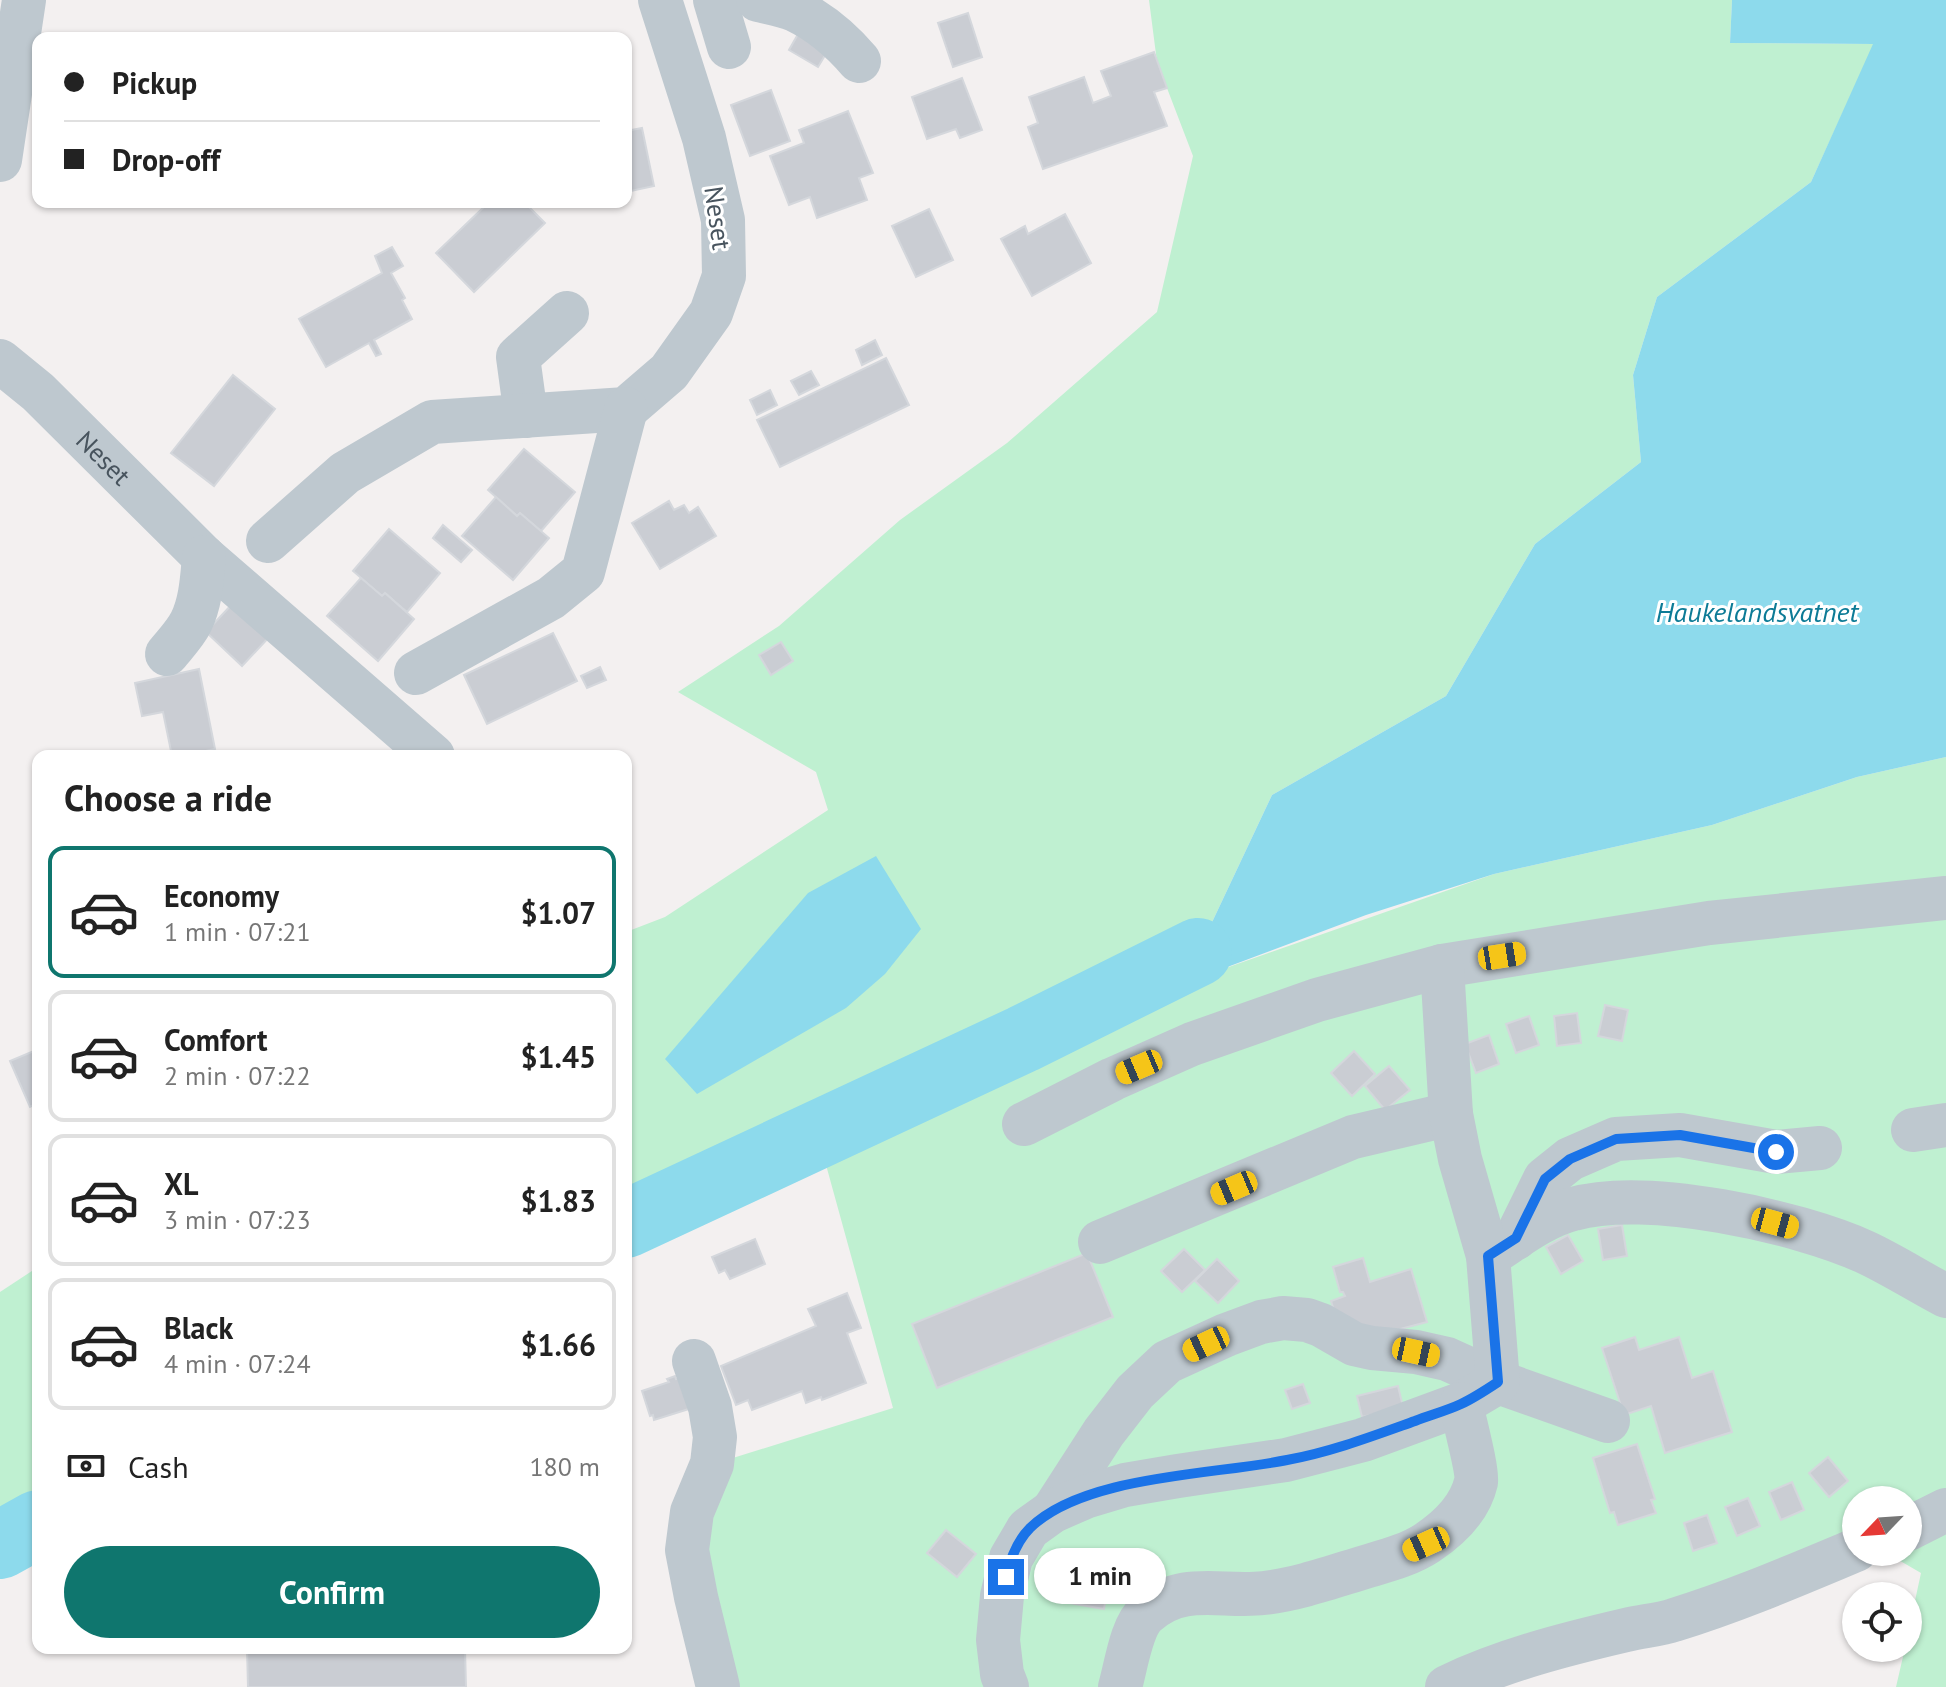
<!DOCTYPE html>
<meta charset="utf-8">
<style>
:root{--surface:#fff;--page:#f6f6f6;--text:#222;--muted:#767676;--line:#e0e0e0;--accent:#0f766e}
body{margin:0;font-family:"PT Sans",sans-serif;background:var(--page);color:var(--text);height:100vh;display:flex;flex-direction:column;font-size:30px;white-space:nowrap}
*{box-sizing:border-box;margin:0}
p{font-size:26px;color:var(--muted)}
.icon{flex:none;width:44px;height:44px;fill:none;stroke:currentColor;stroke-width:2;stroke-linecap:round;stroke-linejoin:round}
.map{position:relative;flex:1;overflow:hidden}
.panel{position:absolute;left:32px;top:750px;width:600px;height:904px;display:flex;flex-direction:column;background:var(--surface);border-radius:16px;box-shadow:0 2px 6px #0004}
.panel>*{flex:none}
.banner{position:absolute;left:32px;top:32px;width:600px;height:176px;border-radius:16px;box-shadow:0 2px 6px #0004;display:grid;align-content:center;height:176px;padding:0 32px;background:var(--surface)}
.needle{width:52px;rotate:245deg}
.fabs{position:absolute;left:1842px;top:1486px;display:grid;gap:16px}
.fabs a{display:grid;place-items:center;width:80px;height:80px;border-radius:50%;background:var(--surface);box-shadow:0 2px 6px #0004;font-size:40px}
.end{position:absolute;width:36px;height:36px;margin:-18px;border:10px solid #1a73e8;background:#fff;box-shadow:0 0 0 4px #fff}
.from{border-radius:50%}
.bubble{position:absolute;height:56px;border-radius:28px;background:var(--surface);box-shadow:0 2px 6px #0004;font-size:26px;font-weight:800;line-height:56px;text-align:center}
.car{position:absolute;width:24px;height:48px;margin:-24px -12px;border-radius:10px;box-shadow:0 0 6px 2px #0007;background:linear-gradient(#f5c518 24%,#345 0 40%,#f5c518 0 76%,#345 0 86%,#f5c518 0)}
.banner b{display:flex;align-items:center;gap:28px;height:76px;font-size:30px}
.banner b+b{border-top:2px solid var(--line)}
.banner i{width:20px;height:20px;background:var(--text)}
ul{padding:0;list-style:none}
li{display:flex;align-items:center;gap:24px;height:132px;margin:0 16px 12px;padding:0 16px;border:4px solid var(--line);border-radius:16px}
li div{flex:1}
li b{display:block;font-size:30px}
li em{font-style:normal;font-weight:800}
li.selected{border-color:var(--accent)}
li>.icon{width:72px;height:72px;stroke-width:1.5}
h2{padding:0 32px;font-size:36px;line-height:96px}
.pay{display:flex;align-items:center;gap:20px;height:88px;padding:0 32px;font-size:30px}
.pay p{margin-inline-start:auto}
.cta{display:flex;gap:16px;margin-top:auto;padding:16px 32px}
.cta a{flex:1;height:92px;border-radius:48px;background:var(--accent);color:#fff;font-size:32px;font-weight:800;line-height:92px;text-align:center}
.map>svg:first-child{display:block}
.green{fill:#bff0d1;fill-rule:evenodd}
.water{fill:#8ddaec}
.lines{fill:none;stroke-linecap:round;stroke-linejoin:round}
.river{stroke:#8ddaec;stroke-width:68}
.building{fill:#cacdd3;stroke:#d4d7dc;stroke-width:2}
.minor{stroke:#bec8cf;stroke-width:44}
.route{stroke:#1a73e8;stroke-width:10}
.labels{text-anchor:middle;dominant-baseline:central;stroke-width:6;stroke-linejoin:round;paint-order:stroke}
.street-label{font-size:26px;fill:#48545e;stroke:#fff}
.water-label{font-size:28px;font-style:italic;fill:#0d7b96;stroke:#fff}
</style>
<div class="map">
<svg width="1946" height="1687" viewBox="0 0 1946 1687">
<rect width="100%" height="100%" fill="#f3f0f0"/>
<g class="green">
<path d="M1149,0H1732L1730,43L1874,44L1811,182L1657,297L1633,375L1641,462L1535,544L1446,696L1272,795L1198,952L1206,975L1494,874L1712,825L1857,777L1946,757V1687H1896L1905,1648H1908V1633L1921,1573L1890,1555L1736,1617L1488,1687H729L696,1539L720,1462L893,1408L823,1154L1202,976L1155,981L776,1125L626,1205V932L665,917L828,810L816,772L678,692L779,626L900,520L1007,443L1157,312L1193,156L1157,62ZM1856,1500H1908V1552H1856Z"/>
<path d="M38,1267V1554L0,1576V1292Z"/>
</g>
<g class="water">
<path d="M1732,0H1946V757L1857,777L1712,825L1494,874L1366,915L1206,975L1198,952L1272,795L1446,696L1535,544L1641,462L1633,375L1657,297L1811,182L1873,44L1730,43Z"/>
<path d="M876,856L921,929L885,974L846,1008L697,1094L665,1059L808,893Z"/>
</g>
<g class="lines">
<g class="river">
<path d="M626,1224L1023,1039L1198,952"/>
<path d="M0,1545L38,1524"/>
</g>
</g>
<g class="building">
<path d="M968,13L982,57L953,67L938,23Z"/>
<path d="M801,29L830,47L818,67L789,50Z"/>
<path d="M1154,52L1167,88L1154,92L1167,126L1043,169L1028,127L1038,123L1029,97L1084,77L1093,103L1111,96L1101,71Z"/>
<path d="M962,78L982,130L960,138L956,129L927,139L912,97Z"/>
<path d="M771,90L790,141L750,156L731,105Z"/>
<path d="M848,111L873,173L859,178L867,200L817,218L810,197L789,205L770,156L804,143L799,130Z"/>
<path d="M642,128L654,186L626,192V131Z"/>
<path d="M489,202H524L545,223L474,292L436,253Z"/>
<path d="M929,209L953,260L916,277L892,226Z"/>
<path d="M1065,214L1091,263L1032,296L1001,239L1025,226L1028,234Z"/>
<path d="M392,247L403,266L391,273L405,298L402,300L412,319L374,340L381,354L376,356L369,343L326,367L299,319L382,273L375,256Z"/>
<path d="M875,340L882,355L862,365L856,350Z"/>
<path d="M886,358L909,405L780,467L757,420Z"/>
<path d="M811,371L819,385L799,395L791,381Z"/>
<path d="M233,375L275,409L214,486L171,453Z"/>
<path d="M770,390L777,405L757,415L750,400Z"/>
<path d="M524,449L575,492L541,531L520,513L517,516L488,490Z"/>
<path d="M496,497L517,516L520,513L549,538L513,580L462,536Z"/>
<path d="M669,501L674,510L684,505L689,513L698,507L716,536L660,569L632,523Z"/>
<path d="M443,525L472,550L461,562L433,538Z"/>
<path d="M389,529L440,573L407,612L385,593L382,596L353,571Z"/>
<path d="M361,578L382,596L385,593L414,619L378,661L327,616Z"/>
<path d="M235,601L272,634L242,666L206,632Z"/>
<path d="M553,633L577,681L487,724L464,675Z"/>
<path d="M781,642L793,661L771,675L759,655Z"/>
<path d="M600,667L606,680L587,688L581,676Z"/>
<path d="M199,669L215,749L182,756H172L163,712L142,716L135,683Z"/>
<path d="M1605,1005L1628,1010L1622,1041L1598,1036Z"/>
<path d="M1577,1013L1581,1043L1557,1046L1554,1016Z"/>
<path d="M1529,1016L1539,1045L1516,1053L1506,1024Z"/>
<path d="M1489,1035L1499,1064L1476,1073L1465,1044Z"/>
<path d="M38,1041V1103L30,1107L10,1061L34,1051Z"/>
<path d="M1354,1051L1375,1074L1352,1096L1331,1073Z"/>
<path d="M1389,1066L1410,1090L1385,1110L1365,1086Z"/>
<path d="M1622,1225L1627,1256L1603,1260L1598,1229Z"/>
<path d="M1568,1235L1583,1261L1561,1274L1546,1247Z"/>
<path d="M755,1239L765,1264L730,1279L725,1270L719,1273L712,1257Z"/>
<path d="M1184,1249L1205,1270L1182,1292L1161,1271Z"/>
<path d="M1087,1253L1113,1317L937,1388L912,1324Z"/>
<path d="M1363,1258L1370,1282L1411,1269L1427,1322L1385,1333L1354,1324L1338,1323L1331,1301L1345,1296L1343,1292H1340L1333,1267Z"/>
<path d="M1217,1259L1239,1281L1218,1303L1195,1281Z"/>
<path d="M847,1293L861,1328L847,1333L866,1383L822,1400L821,1397L806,1403L802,1391L752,1410L748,1400L736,1405L721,1366L816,1326L808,1309Z"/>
<path d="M1635,1337L1639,1350L1679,1337L1692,1378L1713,1371L1732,1432L1665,1453L1651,1406L1624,1415L1602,1348Z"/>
<path d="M675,1376L676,1379L683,1377L695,1407L654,1420L653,1415L650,1416L642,1391L669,1382L667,1379Z"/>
<path d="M1303,1384L1310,1403L1292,1409L1285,1390Z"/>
<path d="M1398,1386L1403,1407L1362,1417L1357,1396Z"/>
<path d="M1637,1444L1655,1499L1651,1500L1656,1513L1618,1525L1614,1512L1610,1513L1593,1458Z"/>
<path d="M1828,1457L1848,1481L1829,1497L1809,1473Z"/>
<path d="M1792,1482L1804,1510L1781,1520L1769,1492Z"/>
<path d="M1748,1498L1760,1526L1737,1536L1725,1507Z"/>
<path d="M1707,1515L1717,1543L1693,1551L1684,1523Z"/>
<path d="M946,1530L976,1554L957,1577L927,1553Z"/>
<path d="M1068,1550L1113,1559L1104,1609L1058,1601Z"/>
<path d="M247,1648H465L466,1687H248Z"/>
</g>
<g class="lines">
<g class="minor">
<path d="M715,0L729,47"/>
<path d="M758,0C770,3 783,5 795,10C820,22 841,40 859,61"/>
<path d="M0,160L24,0"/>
<path id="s1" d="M0,361L38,392L204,557L433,756"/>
<path d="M526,416L518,357L567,313"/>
<path d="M268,541L345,473L432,422L626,409L669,372L711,313L724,276L723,220L704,138L660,0"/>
<path d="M167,654C175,644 185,634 191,622C201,602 202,578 204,557"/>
<path d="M416,673L551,598L583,572L626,409"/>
<path d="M1442,966L1709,923L1946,898"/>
<path d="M1913,1130L1946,1125"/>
<path d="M1516,1238L1545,1179L1570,1159L1616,1139L1680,1135L1776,1152L1820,1148"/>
<path d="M1100,1242L1353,1137L1451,1114"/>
<path d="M1488,1256C1515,1239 1542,1217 1573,1209C1646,1188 1797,1221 1865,1252C1893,1265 1919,1282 1946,1296"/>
<path d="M694,1361L710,1407L715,1437L712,1464L692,1512L687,1550L696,1597L718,1687"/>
<path d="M1053,1511L1104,1432L1135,1392L1167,1362L1226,1335L1261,1322L1283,1318L1307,1320L1321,1325L1354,1344L1372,1348L1416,1352L1447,1359L1498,1382L1608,1421"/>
<path d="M1908,1529L1946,1510"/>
<path d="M1007,1687L1002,1674L998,1640L1002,1596L1011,1558L1028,1529L1053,1511L1085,1497L1125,1485L1178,1476L1286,1460L1363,1440L1461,1404L1498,1382L1488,1256L1460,1159L1451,1114L1442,966L1317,1000L1192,1044L1113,1079L1024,1124"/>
<path d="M1120,1687C1126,1667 1131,1626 1147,1613C1183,1581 1221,1598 1264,1593C1298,1589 1332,1577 1365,1567C1385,1561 1409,1555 1427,1543C1448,1529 1470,1508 1476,1482C1478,1471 1464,1419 1461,1404"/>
<path d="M1447,1687C1503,1660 1566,1644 1626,1630C1642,1626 1659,1625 1674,1620C1736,1601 1796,1575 1856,1550"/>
</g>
</g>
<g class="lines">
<path class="route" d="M1006,1577C1010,1560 1017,1541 1030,1528C1084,1475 1214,1475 1287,1460C1331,1452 1373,1436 1415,1421C1430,1415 1446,1411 1461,1404C1474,1398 1486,1390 1498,1382L1488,1256L1516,1238L1545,1179L1570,1159L1616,1139L1680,1135L1776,1152"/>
</g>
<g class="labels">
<g class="street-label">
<text transform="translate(718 218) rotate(82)">Neset</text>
<text stroke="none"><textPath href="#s1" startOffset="142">Neset</textPath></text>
</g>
<g class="water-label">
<text x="1757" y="611">Haukelandsvatnet</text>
</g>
</g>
</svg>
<div class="fabs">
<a><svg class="needle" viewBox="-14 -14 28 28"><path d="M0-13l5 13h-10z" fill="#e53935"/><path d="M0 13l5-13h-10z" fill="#767676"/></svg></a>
<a><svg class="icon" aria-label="locate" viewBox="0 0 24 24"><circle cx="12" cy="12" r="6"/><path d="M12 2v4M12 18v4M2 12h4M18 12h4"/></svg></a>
</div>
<i class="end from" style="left:1776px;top:1152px"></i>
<i class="end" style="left:1006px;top:1577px"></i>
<div class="bubble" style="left:1034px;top:1548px;width:132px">1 min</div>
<i class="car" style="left:1502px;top:956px;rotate:81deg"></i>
<i class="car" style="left:1139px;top:1067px;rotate:247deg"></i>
<i class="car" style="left:1234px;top:1188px;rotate:247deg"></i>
<i class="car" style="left:1775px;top:1223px;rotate:105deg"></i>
<i class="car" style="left:1206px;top:1344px;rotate:245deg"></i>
<i class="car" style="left:1416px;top:1352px;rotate:102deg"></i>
<i class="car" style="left:1426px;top:1544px;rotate:246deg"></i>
<div class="banner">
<b><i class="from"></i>Pickup</b>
<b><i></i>Drop-off</b>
</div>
<section class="panel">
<h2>Choose a ride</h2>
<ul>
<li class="selected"><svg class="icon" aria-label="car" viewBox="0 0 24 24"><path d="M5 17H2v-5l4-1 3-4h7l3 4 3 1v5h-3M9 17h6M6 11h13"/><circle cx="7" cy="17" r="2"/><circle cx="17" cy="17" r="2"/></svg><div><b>Economy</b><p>1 min · 07:21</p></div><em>$1.07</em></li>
<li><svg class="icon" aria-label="car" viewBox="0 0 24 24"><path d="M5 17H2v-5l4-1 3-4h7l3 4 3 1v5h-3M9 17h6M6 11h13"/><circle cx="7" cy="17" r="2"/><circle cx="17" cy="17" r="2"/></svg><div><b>Comfort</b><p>2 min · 07:22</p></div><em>$1.45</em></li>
<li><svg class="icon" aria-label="car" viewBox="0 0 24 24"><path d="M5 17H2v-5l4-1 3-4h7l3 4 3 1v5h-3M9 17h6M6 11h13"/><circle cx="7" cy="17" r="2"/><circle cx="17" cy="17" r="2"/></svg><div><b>XL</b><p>3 min · 07:23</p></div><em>$1.83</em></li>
<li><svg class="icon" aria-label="car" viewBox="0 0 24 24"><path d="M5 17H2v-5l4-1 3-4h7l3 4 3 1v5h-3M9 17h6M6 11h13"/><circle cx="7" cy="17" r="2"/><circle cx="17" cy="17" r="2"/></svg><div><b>Black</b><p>4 min · 07:24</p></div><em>$1.66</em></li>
</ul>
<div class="pay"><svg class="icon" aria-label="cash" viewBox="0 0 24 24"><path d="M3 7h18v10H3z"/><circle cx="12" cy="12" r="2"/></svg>Cash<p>180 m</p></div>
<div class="cta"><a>Confirm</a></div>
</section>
</div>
